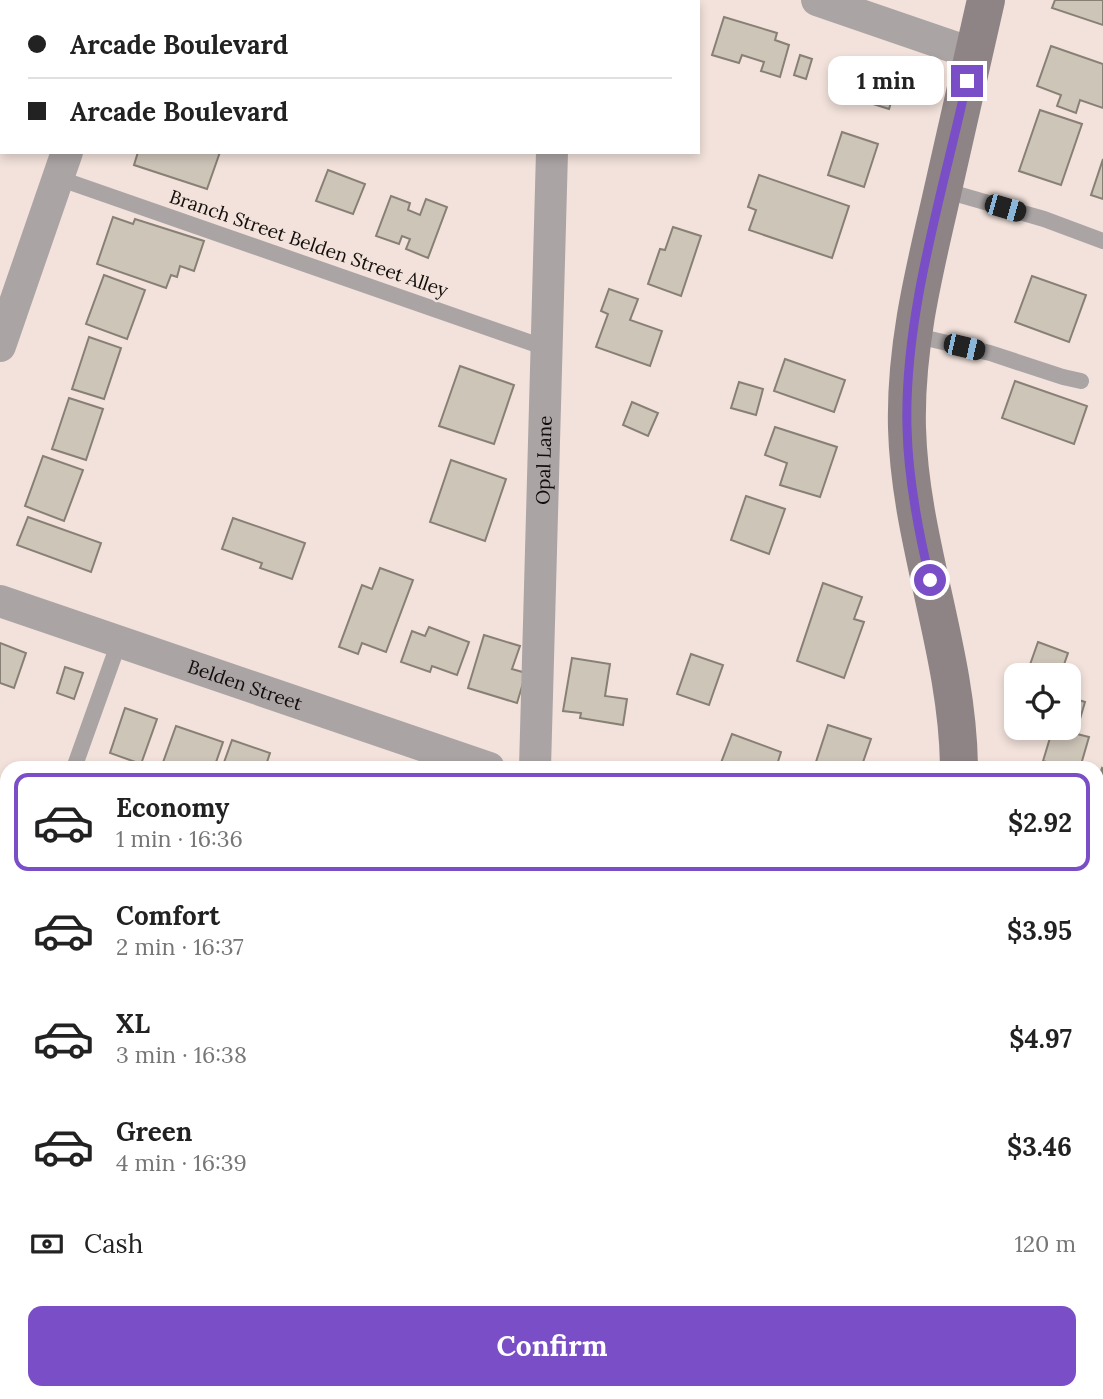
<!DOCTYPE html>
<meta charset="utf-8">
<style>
:root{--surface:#fff;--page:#f2f2f2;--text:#222;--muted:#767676;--line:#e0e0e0;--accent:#7a4ec7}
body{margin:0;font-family:Lora,serif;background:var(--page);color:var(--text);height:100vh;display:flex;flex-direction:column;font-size:26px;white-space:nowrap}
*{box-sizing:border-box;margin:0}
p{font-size:23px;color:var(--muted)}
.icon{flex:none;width:38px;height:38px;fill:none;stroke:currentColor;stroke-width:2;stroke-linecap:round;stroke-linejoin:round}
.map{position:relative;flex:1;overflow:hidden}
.sheet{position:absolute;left:0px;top:761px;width:1104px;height:639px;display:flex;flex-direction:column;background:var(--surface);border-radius:21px 21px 0 0;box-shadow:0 4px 10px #0003}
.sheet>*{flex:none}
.guide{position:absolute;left:0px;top:0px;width:700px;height:154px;box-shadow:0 4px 10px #0003;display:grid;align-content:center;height:154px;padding:0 28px;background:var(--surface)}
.buttons{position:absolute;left:1004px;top:663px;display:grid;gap:14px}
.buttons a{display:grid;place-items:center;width:77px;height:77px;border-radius:14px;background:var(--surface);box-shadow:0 4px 10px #0003;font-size:35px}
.end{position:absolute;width:32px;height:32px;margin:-16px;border:9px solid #7a4ec7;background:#fff;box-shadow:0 0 0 4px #fff}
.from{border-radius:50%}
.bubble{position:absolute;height:49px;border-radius:14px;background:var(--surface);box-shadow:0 4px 10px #0003;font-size:23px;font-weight:700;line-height:49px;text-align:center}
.car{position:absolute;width:21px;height:42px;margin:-21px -10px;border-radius:9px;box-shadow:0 0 5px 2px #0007;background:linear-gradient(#222 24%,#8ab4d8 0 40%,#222 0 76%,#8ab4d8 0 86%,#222 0)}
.guide b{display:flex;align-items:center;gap:24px;height:66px;font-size:26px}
.guide b+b{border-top:2px solid var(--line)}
.guide i{width:18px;height:18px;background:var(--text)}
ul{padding:12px 0 0;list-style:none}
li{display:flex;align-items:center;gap:21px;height:98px;margin:0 14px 10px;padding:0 14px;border:4px solid transparent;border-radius:14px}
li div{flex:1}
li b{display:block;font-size:26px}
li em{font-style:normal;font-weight:700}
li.selected{border-color:var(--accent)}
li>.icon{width:63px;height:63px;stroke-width:1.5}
.pay{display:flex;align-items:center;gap:18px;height:77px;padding:0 28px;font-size:26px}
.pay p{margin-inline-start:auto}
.action{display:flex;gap:14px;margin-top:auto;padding:14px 28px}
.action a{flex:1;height:80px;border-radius:14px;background:var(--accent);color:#fff;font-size:28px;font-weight:700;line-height:80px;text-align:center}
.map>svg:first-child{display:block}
.building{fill:#cec5b9;stroke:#888074;stroke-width:2}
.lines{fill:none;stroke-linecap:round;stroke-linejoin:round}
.lane{stroke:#aba4a5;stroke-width:16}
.street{stroke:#aba4a5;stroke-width:32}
.secondary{stroke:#8f8485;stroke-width:38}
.route{stroke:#7a4ec7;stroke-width:9}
.labels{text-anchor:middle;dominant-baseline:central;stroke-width:5;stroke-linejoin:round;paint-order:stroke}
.street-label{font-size:19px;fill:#120e0b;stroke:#f2e2db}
</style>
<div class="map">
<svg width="1103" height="1399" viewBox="0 0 1103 1399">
<rect width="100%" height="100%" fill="#f2e2db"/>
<g class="building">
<path d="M0,0H43L2,2V11Z"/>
<path d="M195,0H251L195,2Z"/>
<path d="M1055,0H1103V25L1052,8Z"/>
<path d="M724,17L777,33L775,40L789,45L780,77L761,71L764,62L742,55L739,63L712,55Z"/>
<path d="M1051,46L1103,64V108L1080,100L1076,113L1057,106L1061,95L1037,86Z"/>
<path d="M800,55L812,59L806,79L794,75Z"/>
<path d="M862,61L900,74L889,109L851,97Z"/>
<path d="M1040,110L1082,124L1061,185L1019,171Z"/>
<path d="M842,132L878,144L864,187L828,175Z"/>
<path d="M138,152H220L207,189L134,165Z"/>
<path d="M1103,159V199L1091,195Z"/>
<path d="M328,170L365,184L353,214L316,201Z"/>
<path d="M759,175L849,206L832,258L749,230L756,210L748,207Z"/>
<path d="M391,196L410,203L408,210L420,215L426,199L447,207L428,258L406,249L410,239L402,236L399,244L376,236Z"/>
<path d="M113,217L133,224L135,219L204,241L194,271L180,266L177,277L171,275L166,288L97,264Z"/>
<path d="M673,227L701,236L681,296L648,284L660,249L665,250Z"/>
<path d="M104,275L145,290L127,339L86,324Z"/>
<path d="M1032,276L1086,295L1069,342L1015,322Z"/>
<path d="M609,289L638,299L630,320L662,331L650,366L596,347L608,314L601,311Z"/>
<path d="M89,337L121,348L104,399L72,389Z"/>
<path d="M785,359L845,380L834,412L774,391Z"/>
<path d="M460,366L514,385L494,444L439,426Z"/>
<path d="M1015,381L1087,406L1074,444L1002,418Z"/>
<path d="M739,382L763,389L756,415L731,408Z"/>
<path d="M69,398L103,409L86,460L52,449Z"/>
<path d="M632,402L658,413L648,436L623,425Z"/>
<path d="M775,427L837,447L820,497L780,485L787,463L765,455Z"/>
<path d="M43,456L83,470L64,521L25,506Z"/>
<path d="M451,460L506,479L485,541L430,522Z"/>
<path d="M746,496L785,509L769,554L731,540Z"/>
<path d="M28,517L101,543L91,572L17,545Z"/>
<path d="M233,518L305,543L292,579L260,568L262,563L222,549Z"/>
<path d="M380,568L413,580L386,652L362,643L358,654L339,647L362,585L372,589Z"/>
<path d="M823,583L862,597L854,619L864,622L844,678L797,661Z"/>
<path d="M429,627L469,642L457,675L432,666L430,672L401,662L412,631L425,636Z"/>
<path d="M484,635L520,646L512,669L526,673L517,703L468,688Z"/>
<path d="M1038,642L1068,653L1060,676H1026Z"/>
<path d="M0,643L26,653L14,688L0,683Z"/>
<path d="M691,654L723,665L709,705L677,694Z"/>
<path d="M572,658L610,664L605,696L627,699L623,725L580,718L581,713L563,711Z"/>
<path d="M65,667L83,673L74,699L57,693Z"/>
<path d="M1069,697L1085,702L1080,719L1069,715Z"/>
<path d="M125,708L157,719L141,764L110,753Z"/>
<path d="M828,725L871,739L861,768H814Z"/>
<path d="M176,726L223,742L214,768H161Z"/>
<path d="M1053,728L1089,737L1080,768H1068L1043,761Z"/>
<path d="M732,734L781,752L776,768H719Z"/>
<path d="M232,740L270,753L265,768H222Z"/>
<path d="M1102,768L1103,769V794L1097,792V781Z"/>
<path d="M0,795L7,797V816L0,814Z"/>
<path d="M0,1114L7,1116V1163L0,1160Z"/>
<path d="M1097,1207L1103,1208V1273L1097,1272Z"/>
<path d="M0,1360L7,1362V1393H14L12,1399H0Z"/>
<path d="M36,1393H73L71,1399H34Z"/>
<path d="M195,1393H211L209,1399H192Z"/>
<path d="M492,1393H537L535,1399H490Z"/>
</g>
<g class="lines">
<g class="lane">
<path d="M58,178L546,348"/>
<path d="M943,190L1044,219L1103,241"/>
<path d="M913,335L990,353L1063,377L1081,381"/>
<path d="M74,768L119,642"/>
<path d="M0,980L7,960"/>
</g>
<g class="street">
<path d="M817,0L974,54"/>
<path d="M120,2V0"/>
<path d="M556,2V0"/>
<path d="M0,346L67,152"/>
<path id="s1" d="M0,601L489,768"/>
<path id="s2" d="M535,768L552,152"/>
<path d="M1097,979L1103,981"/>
<path d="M0,1046L7,1048"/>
<path d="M397,1399L398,1393"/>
</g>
<g class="secondary">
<path d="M959,768C958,652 910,543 907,428C905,352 922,280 939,207C954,138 970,69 986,0"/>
<path d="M849,1399L850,1393"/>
</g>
</g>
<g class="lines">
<path class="route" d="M930,580C918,530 908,479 907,427C904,314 943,192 967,81"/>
</g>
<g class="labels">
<g class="street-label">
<text transform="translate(309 243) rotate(19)">Branch Street Belden Street Alley</text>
<text stroke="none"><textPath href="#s2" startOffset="308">Opal Lane</textPath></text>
<text stroke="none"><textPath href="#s1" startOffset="259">Belden Street</textPath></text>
</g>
</g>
</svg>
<div class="buttons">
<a><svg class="icon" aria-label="locate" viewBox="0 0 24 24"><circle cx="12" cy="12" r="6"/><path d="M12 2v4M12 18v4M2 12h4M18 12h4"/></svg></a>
</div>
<i class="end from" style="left:930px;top:580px"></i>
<i class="end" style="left:967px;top:81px"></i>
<div class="bubble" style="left:828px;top:56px;width:116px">1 min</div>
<i class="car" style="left:1005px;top:208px;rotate:106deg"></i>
<i class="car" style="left:964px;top:347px;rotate:103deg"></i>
<div class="guide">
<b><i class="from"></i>Arcade Boulevard</b>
<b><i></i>Arcade Boulevard</b>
</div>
<section class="sheet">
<ul>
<li class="selected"><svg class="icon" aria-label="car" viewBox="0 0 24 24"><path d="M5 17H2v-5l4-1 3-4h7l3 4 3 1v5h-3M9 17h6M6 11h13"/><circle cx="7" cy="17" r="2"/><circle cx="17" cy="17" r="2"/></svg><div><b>Economy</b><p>1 min · 16:36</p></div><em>$2.92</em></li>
<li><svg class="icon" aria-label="car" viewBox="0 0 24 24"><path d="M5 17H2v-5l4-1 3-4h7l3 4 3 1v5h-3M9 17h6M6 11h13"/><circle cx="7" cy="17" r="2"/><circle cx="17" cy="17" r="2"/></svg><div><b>Comfort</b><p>2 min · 16:37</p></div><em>$3.95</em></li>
<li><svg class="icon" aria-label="car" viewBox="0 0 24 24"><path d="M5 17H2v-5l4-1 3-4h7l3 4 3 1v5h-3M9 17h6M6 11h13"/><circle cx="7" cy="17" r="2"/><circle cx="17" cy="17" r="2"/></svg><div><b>XL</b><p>3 min · 16:38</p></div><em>$4.97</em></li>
<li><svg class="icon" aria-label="car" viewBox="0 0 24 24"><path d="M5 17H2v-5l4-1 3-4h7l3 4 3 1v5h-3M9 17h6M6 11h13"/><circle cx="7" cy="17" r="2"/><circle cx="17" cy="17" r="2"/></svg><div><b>Green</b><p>4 min · 16:39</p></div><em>$3.46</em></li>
</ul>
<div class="pay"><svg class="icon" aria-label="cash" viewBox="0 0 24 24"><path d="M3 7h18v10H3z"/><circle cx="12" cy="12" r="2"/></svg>Cash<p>120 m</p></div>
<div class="action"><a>Confirm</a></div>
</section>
</div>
